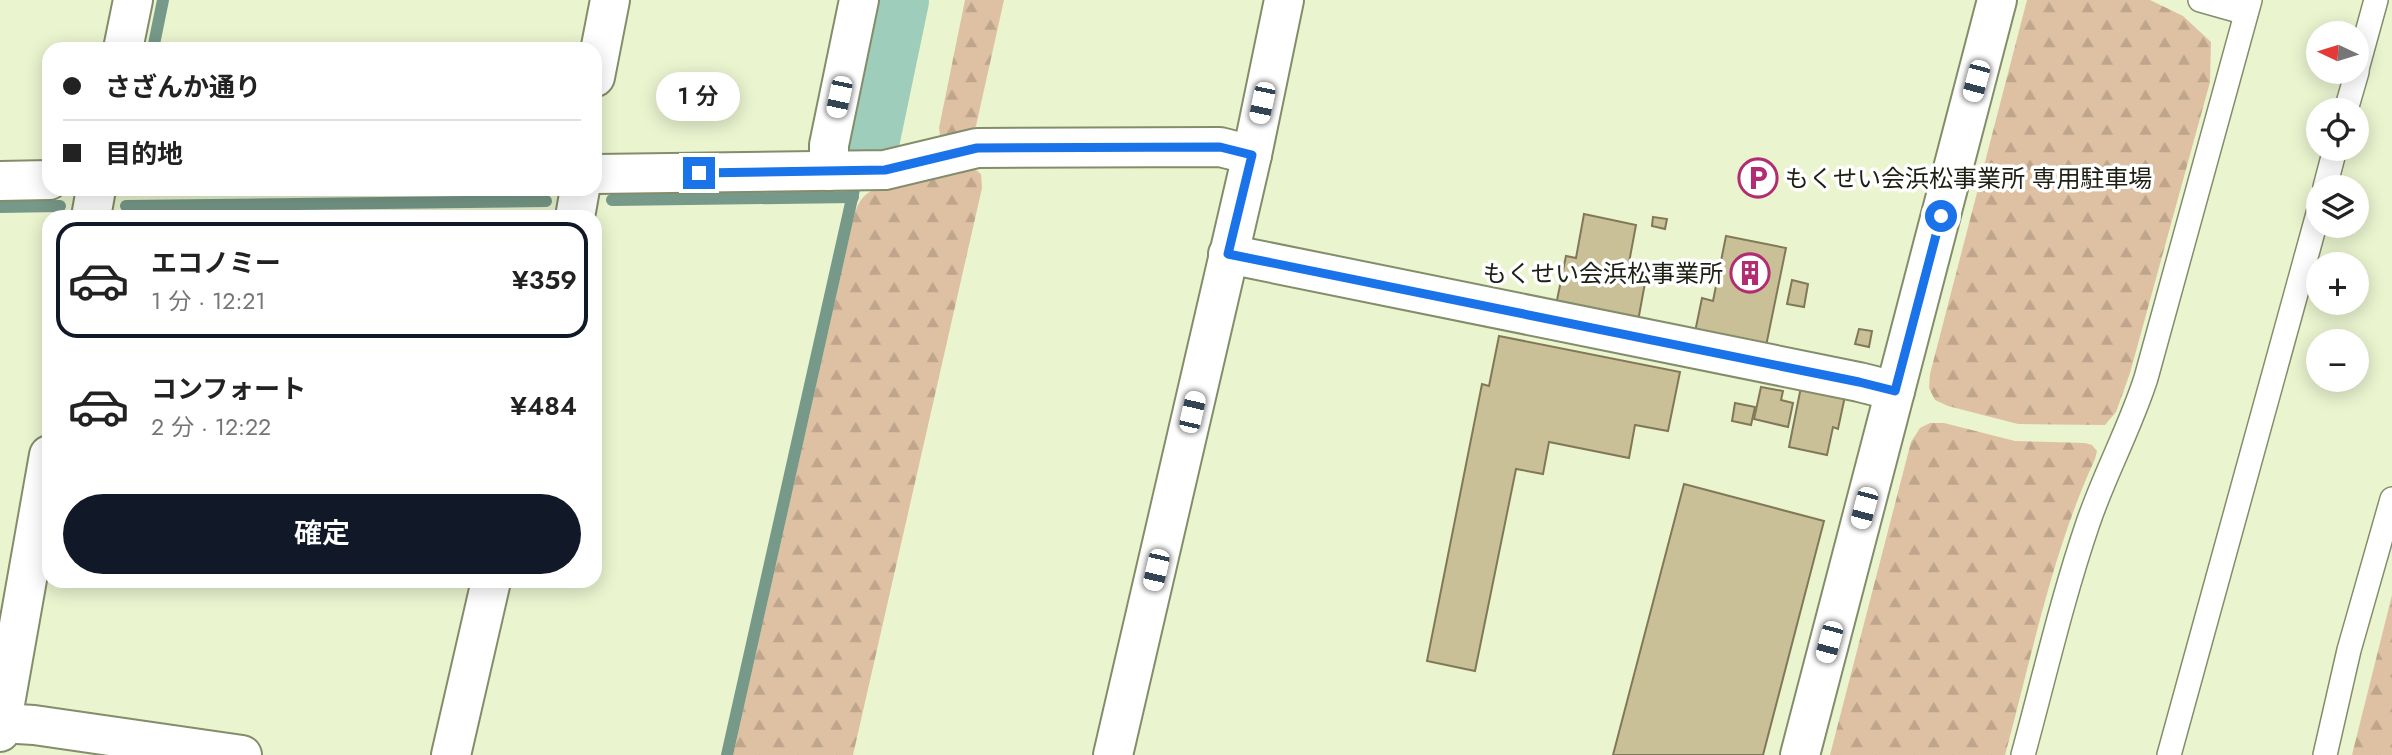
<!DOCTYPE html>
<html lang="ja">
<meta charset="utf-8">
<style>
:root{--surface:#fff;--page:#f6f6f6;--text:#222;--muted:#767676;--line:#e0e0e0;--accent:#111827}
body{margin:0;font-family:Jost,"Noto Sans JP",sans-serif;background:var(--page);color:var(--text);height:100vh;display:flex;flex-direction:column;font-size:26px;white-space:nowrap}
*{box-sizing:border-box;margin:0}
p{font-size:23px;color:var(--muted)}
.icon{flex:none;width:38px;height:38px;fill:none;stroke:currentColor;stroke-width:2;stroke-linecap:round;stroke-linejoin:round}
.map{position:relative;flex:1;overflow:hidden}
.panel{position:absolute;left:42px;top:210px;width:560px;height:378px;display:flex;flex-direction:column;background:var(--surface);border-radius:21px;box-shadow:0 4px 18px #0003}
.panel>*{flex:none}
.banner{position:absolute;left:42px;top:42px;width:560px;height:154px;border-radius:21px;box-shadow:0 4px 18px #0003;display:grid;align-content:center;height:154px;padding:0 21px;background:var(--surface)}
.needle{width:46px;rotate:274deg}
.fabs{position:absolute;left:2306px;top:21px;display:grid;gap:14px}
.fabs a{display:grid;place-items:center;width:63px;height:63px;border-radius:50%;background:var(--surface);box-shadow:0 4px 18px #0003;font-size:35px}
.end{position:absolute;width:32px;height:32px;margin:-16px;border:9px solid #1a73e8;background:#fff;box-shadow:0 0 0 4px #fff}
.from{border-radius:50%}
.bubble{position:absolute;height:49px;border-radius:24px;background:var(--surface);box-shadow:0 4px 18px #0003;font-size:23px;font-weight:600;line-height:49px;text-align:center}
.car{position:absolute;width:21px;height:42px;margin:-21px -10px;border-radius:9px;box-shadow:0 0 5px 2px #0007;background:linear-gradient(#fff 24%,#345 0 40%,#fff 0 76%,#345 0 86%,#fff 0)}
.banner b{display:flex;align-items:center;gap:24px;height:66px;font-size:26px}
.banner b+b{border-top:2px solid var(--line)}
.banner i{width:18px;height:18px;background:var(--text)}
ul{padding:12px 0 0;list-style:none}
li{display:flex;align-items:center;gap:21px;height:116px;margin:0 14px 10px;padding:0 7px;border:4px solid transparent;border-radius:21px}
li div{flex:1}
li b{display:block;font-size:26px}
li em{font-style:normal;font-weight:600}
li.active{border-color:var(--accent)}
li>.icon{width:63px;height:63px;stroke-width:1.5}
.button{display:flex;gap:14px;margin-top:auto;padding:14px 21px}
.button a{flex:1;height:80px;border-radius:42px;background:var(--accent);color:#fff;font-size:28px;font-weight:600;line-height:80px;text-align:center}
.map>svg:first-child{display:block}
.forest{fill:url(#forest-firs)}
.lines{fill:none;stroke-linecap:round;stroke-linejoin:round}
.stream{stroke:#779989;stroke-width:12}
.river{stroke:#9ecdbc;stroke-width:70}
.building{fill:#cac098;stroke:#817857;stroke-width:2}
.service-casing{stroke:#838d6b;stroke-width:26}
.minor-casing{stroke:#838d6b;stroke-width:42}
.tertiary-casing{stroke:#838d6b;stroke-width:42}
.service{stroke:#fff;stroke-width:23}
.minor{stroke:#fff;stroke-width:38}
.tertiary{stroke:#fff;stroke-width:38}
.route{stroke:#1a73e8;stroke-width:9}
.labels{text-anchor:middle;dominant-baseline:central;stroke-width:7;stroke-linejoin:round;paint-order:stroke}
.poi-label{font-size:24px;fill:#1c1f12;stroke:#fff;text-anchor:start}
</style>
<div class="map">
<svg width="2392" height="755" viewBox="0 0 2392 755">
<defs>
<pattern id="forest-firs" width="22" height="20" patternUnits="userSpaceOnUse" patternTransform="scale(1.75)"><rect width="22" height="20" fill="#dec1a3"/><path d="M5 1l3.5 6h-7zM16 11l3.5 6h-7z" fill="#bea58b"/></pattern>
</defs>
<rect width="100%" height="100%" fill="#eaf4cf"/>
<g class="forest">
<path d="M965,0H1004L976,126L971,132L944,139L940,135L939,128Z"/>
<path d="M2027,0H2150L2183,16L2211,42L2210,82L2130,373L2116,412L2105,425L2018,424L1948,406L1935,400L1929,388L1930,374Z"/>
<path d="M972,167L981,174L982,188L853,755H733L855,212C860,199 865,193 878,188Z"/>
<path d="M1930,423H1944L2015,441L2085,443L2092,445L2097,451L2095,459C2052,552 2032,656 2005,755H1830L1911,442L1920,428Z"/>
<path d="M2392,595V755H2352Z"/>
</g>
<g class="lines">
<g class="stream">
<path d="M153,49L163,0"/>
<path d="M612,200L853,197"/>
<path d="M126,206L546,201"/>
<path d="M0,207L60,206"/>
<path d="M727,755L855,185"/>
</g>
<path class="river" d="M862,153L894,0"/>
</g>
<g class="building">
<path d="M1584,214L1636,225L1628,268L1647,272L1638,321L1556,305L1566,256L1576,258Z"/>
<path d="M1653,217L1667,219L1665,229L1652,226Z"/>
<path d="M1726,236L1786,248L1766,346L1695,332L1702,298L1713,301Z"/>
<path d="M1792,280L1808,284L1804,307L1787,304Z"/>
<path d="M1859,329L1872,331L1869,347L1855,344Z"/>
<path d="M1499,336L1680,372L1668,431L1635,425L1629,458L1549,442L1543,474L1516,469L1475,671L1427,661L1482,384L1489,386Z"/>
<path d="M1761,387L1783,391L1781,400L1793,403L1788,427L1754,419Z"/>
<path d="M1801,387L1845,396L1838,429L1833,427L1827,455L1789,447Z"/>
<path d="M1735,403L1755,407L1751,425L1732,421Z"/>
<path d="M1684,484L1824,521L1763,755H1613Z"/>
</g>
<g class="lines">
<g class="service-casing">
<g id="service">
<path d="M2200,0L2246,13"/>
<path d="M2357,69L2376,0"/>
<path d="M2346,110L2357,72"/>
<path d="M2325,187L2335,149"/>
<path d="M2023,755C2044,678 2062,599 2088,523C2105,473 2130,428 2146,378L2250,0"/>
<path d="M2169,755L2319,210"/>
<path d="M2325,755L2349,650L2392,499"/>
</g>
</g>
<g class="minor-casing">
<g id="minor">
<path d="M595,77L610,0"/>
<path d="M829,171V145L859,0"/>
<path d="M595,174L885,170L977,148L1220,147L1252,155"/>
<path d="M0,181L49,180"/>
<path d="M1228,254L1859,382L1895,391"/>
<path d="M0,723L34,725L242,755"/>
<path d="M1113,755L1252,155L1284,0"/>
</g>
</g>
<g class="tertiary-casing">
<g id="tertiary">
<path d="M123,49L133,0"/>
<path d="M91,217L96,189"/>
<path d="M575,217L580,189"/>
<path d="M0,732L49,455"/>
<path d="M451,755L491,581"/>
<path d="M1800,755L1997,0"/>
</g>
</g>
<use href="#service" class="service"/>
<use href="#minor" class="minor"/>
<use href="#tertiary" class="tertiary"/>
</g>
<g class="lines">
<path class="route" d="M699,173L885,170L977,148L1220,147L1252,155L1228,254L1859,382L1895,391L1941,216"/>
</g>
<defs>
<g id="parking-ring" transform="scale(2.0125)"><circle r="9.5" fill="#fff" stroke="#b12c71" stroke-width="1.5"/><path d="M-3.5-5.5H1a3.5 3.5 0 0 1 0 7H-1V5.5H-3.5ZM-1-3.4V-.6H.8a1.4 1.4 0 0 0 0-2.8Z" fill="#b12c71"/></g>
<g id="building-ring" transform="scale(2.0125)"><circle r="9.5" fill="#fff" stroke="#b12c71" stroke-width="1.5"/><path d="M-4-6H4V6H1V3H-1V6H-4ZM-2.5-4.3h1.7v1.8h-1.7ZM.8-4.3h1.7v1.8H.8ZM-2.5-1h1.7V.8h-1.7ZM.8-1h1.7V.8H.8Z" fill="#b12c71"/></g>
</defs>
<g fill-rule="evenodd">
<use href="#parking-ring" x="1758" y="178"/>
<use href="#building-ring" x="1750" y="273"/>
</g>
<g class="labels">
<g class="poi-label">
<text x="1785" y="178">もくせい会浜松事業所 専用駐車場</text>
<text x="1723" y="273" text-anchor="end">もくせい会浜松事業所</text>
</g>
</g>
</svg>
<div class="fabs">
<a><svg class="needle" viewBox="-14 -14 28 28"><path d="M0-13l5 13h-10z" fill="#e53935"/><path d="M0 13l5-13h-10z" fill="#767676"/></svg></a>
<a><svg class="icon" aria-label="locate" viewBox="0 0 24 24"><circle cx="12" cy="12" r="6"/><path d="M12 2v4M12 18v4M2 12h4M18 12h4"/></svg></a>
<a><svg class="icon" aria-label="layers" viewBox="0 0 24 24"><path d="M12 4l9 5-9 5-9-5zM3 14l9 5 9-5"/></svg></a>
<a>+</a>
<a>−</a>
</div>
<i class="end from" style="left:1941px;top:216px"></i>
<i class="end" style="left:699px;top:173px"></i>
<div class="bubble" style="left:656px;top:72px;width:84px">1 分</div>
<i class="car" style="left:1976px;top:81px;rotate:195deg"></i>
<i class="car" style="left:839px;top:97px;rotate:192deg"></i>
<i class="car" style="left:1262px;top:103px;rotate:192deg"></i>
<i class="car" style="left:1192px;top:412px;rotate:13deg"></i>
<i class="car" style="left:1864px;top:508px;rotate:195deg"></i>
<i class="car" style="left:1156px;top:570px;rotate:193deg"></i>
<i class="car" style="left:1829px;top:642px;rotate:195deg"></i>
<div class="banner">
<b><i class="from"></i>さざんか通り</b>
<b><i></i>目的地</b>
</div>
<section class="panel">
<ul>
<li class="active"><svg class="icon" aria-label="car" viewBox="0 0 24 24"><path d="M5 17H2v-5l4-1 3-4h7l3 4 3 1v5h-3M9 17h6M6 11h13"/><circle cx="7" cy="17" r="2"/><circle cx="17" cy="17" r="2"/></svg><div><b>エコノミー</b><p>1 分 · 12:21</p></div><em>¥359</em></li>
<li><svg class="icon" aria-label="car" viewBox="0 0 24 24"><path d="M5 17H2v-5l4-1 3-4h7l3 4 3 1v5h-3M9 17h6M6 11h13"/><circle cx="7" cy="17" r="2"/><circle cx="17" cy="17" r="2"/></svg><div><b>コンフォート</b><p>2 分 · 12:22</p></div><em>¥484</em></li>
</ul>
<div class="button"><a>確定</a></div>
</section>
</div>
